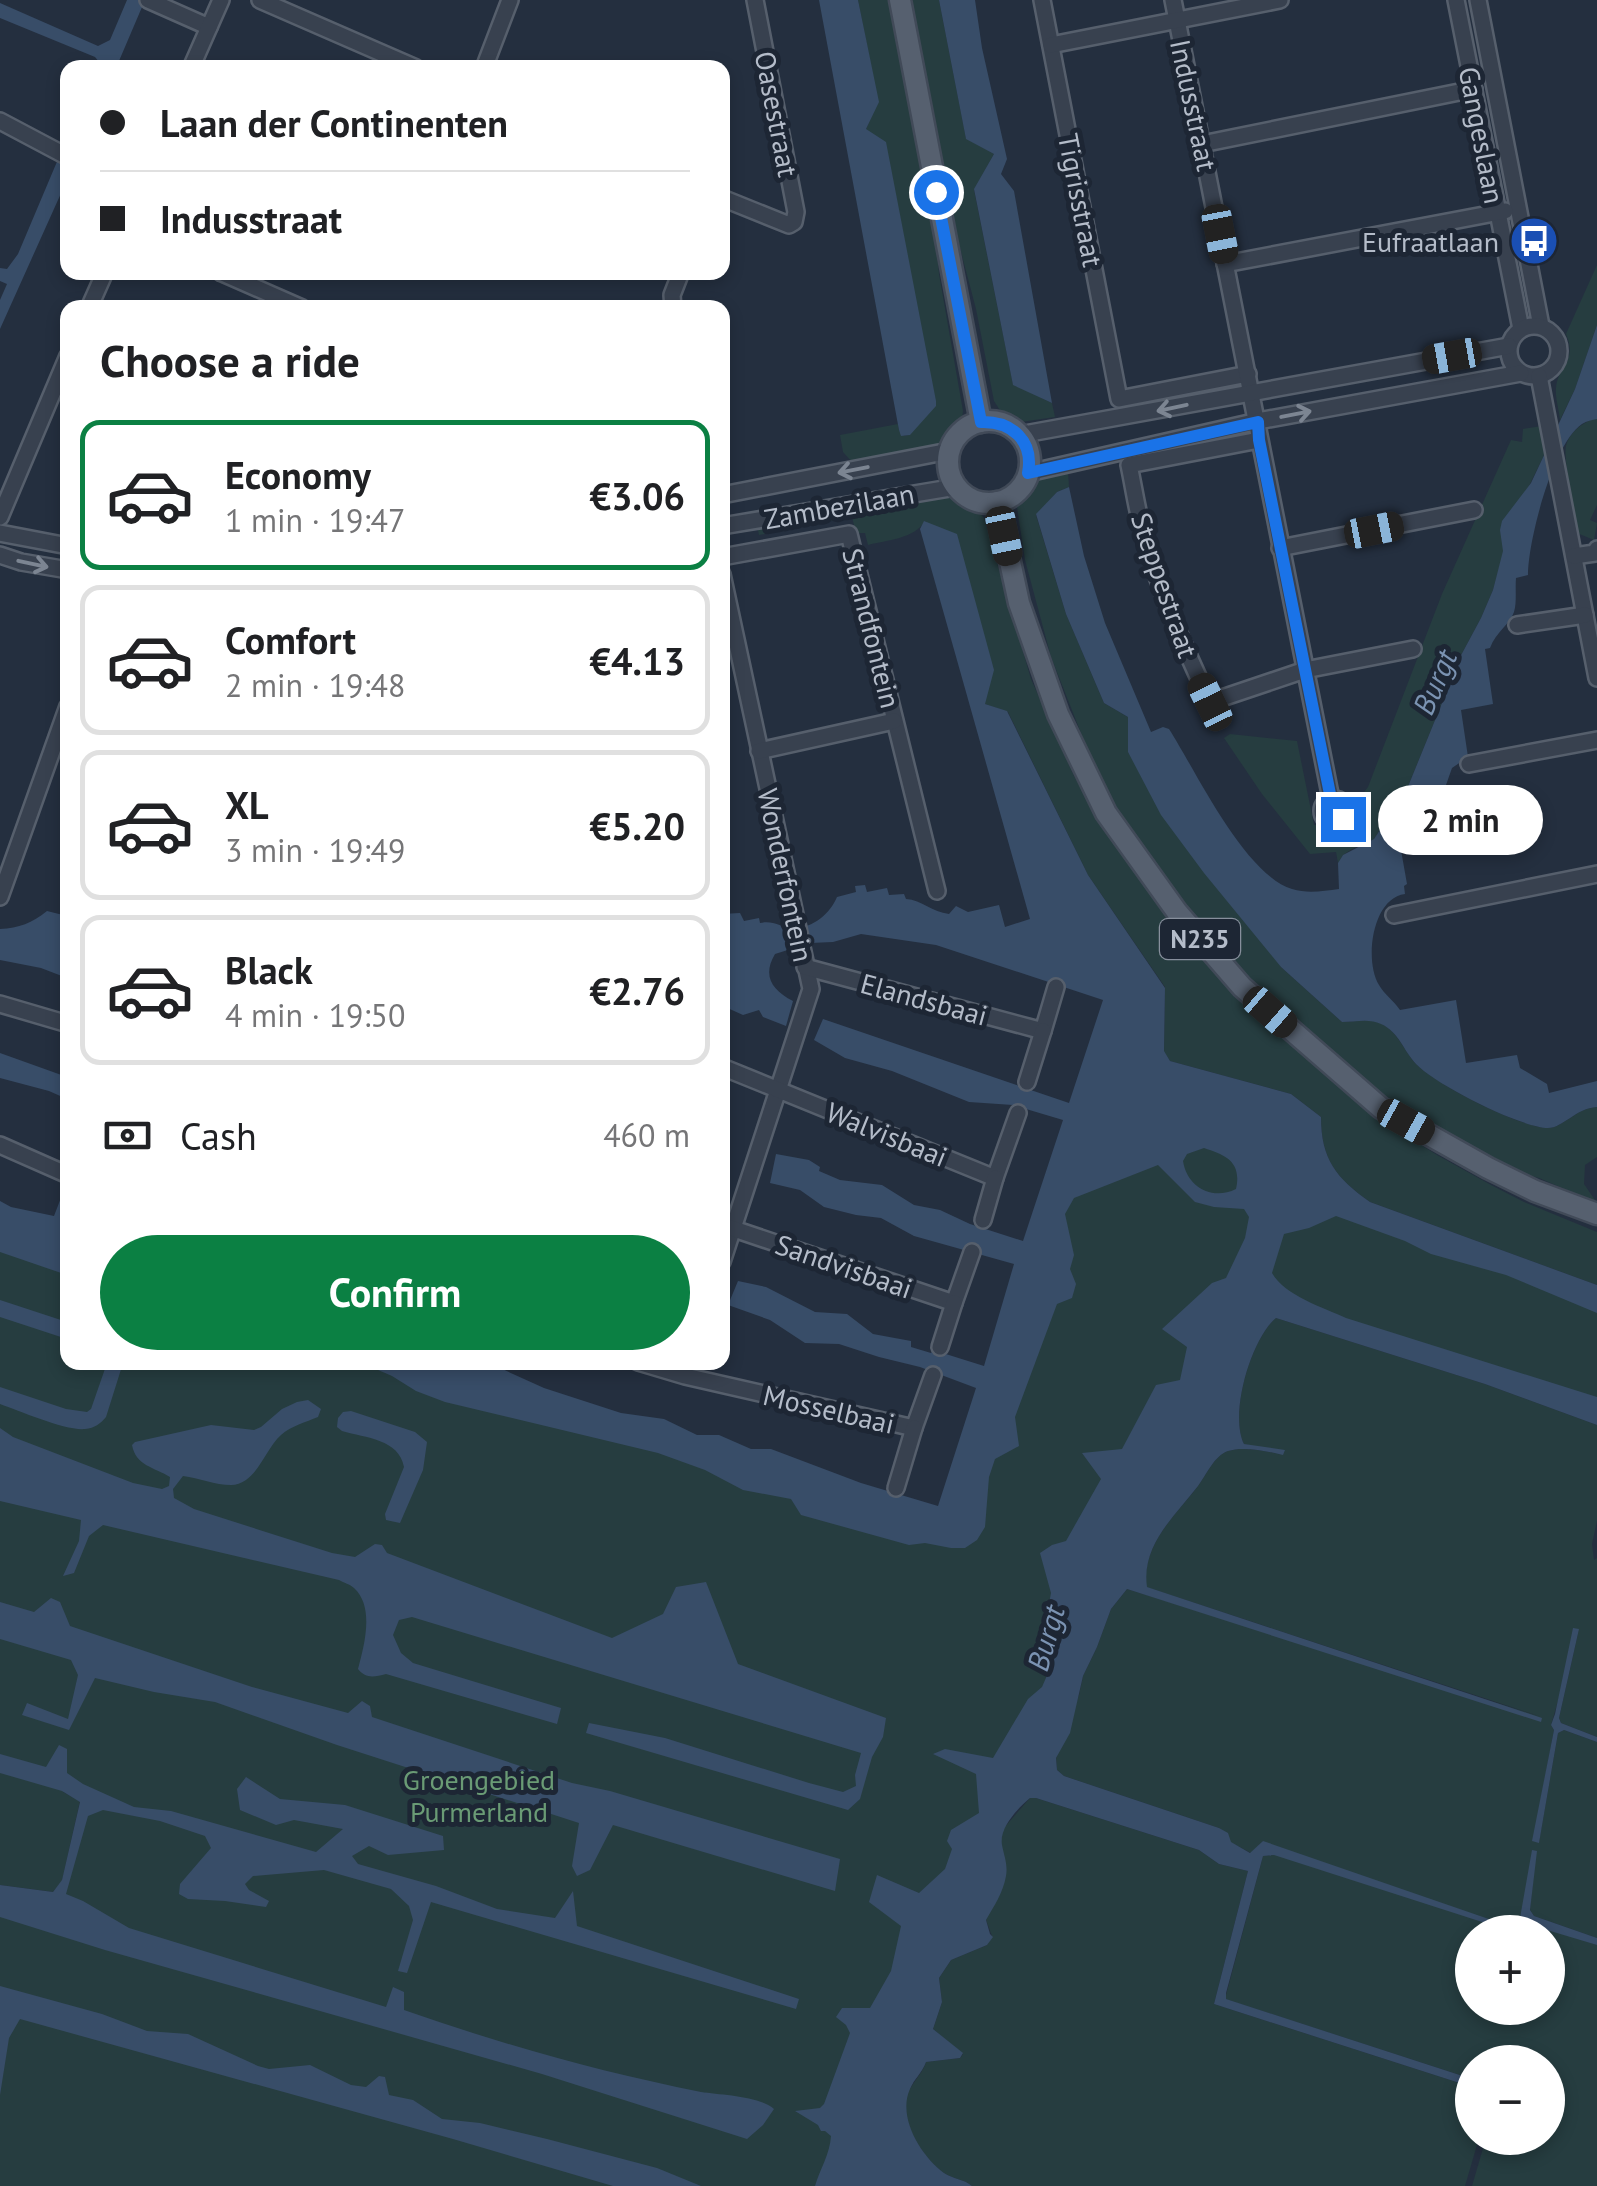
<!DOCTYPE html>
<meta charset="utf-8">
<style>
:root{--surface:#fff;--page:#f2f2f2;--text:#202124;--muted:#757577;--line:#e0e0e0;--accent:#0b8043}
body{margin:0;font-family:"PT Sans",sans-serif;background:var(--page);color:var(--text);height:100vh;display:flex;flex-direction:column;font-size:38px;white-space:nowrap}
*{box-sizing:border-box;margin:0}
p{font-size:32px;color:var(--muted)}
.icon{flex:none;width:55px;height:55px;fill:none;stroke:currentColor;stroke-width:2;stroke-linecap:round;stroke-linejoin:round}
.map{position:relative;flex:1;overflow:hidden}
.drawer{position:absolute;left:60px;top:300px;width:670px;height:1070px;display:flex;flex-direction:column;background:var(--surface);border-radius:20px;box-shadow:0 5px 15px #0003}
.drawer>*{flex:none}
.hud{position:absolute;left:60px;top:60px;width:670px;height:220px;border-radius:20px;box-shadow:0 5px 15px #0003;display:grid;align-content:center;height:220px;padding:0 40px;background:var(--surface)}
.buttons{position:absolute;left:1455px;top:1915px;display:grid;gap:20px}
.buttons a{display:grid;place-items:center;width:110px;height:110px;border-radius:50%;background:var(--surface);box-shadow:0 5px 15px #0003;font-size:50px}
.end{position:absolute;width:45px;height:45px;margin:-22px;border:12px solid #1a73e8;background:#fff;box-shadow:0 0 0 5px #fff}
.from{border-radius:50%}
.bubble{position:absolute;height:70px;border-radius:35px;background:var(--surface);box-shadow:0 5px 15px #0003;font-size:32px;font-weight:700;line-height:70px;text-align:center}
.car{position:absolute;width:30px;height:60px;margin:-30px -15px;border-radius:12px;box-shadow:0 0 8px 2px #0007;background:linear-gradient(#222 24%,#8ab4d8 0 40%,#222 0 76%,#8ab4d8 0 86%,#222 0)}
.hud b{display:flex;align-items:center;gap:35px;height:95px;font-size:38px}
.hud b+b{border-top:2px solid var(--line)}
.hud i{width:25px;height:25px;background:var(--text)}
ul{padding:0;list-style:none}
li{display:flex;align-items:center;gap:30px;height:150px;margin:0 20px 15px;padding:0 20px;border:5px solid var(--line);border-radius:20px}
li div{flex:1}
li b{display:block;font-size:38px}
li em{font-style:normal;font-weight:700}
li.active{border-color:var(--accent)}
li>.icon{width:90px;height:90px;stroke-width:1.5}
h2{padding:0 40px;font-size:45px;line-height:120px}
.pay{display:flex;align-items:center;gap:25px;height:110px;padding:0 40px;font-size:38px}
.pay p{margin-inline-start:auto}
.action{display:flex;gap:20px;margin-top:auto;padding:20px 40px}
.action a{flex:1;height:115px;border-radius:60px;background:var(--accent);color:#fff;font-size:40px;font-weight:700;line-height:115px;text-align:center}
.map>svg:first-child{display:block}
.green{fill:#263d40;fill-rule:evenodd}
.water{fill:#384d68;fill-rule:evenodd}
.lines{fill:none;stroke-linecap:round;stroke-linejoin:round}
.minor-casing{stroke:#565f6c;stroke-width:20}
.major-casing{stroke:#414a58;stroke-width:25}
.minor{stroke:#38414f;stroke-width:15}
.major{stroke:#56606f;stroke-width:20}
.oneway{stroke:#7c8592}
.route{stroke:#1a73e8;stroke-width:12}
.labels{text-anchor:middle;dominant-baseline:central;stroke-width:10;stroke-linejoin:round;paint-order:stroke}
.shield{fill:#1d2634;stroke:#878f9c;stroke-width:2.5}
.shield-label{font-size:25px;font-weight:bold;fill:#b4bcc9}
.street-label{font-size:28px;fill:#b4bcc9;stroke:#1d2634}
.poi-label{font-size:28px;fill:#b4bcc9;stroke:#1d2634;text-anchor:end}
.park-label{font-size:28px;fill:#6a9b75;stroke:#1d2634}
.water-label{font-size:30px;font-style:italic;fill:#7b93b2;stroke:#1d2634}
</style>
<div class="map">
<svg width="1597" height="2186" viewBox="0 0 1597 2186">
<rect width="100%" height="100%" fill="#242f3f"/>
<g class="green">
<path d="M858,0H892L933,206L939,274L963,411C962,427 950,437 937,445L853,463L843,452L840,435L898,424L899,430L904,436L909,435L866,129L878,102Z"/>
<path d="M907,0H939L966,138L994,154L974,190L1013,384L1052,403L1055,417L1014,423L1005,418L994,401L976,309L950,210Z"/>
<path d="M1597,265V325L1575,389L1560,420C1559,410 1555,398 1556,388C1558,365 1578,362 1566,334Z"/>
<path d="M1593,419H1597V505L1590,520L1597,523L1594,540L1577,533C1575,517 1563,458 1566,446C1569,433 1581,424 1593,419Z"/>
<path d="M1542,426L1547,449L1529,486L1517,504L1493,590L1481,618L1444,687L1442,703L1407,789L1374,839L1352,849L1343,855L1338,863L1336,852L1310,854L1262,794L1224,738L1230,734L1297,741L1314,825H1325L1335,829L1348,823L1351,814L1348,805L1357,801L1368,787L1442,594L1511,440L1522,442L1523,429Z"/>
<path d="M1068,471L1069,487L1057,492L1036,515L1066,614L1104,703L1128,717V752L1281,967L1342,1022C1355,1022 1369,1018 1380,1023C1399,1032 1403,1050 1416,1064C1437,1085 1518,1127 1548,1128C1563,1128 1576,1108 1597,1107V1157L1585,1165L1584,1184L1597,1203L1539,1178L1500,1167L1446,1138L1367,1087L1289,1025L1192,920L1122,820L1092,761L1051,657L1025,560L1017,507L1022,494L1034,480Z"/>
<path d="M944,494C961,498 973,505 984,518L1031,679L1074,776L1124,855L1213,967L1323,1073L1390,1125L1437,1155L1491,1185L1524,1202L1597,1232V1285L1370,1202C1336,1178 1321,1159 1321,1117L1291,1094L1170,1061L1164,1052L1165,987L1088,875L1008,712L985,704L925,521C914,539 887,540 868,545L865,533H856L852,517L759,535L757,525Z"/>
<path d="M1098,1108L1231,1123L1355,1210L1597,1295V1412L1248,1298L838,2186H0V1897L58,1913L88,1794L63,1792L80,1801L62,1881L53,1892L0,1885V1229L67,1250L68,1362L421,1363L947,1531Z"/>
<path d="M1276,1318L1485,1384L1597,1425V1521L1592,1544L1594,1560L1597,1558V1737L1561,1723L1559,1718L1579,1629L1551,1725L1554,1730L1533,1841L1539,1842L1558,1733L1564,1730L1597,1742V1938L1534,1916L1530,1910L1536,1851L1524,1921L1597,1945V2186H1472L1486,2138H1548V2062H1472V2079L1225,1999L1263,1856L1274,1855L1263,1841L1251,1853L1230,1842L1219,1828L1064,1776L1057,1770L1056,1758L1079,1695L1083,1676L1097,1647L1111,1609L1127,1589L1542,1717L1146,1587C1142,1544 1175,1516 1198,1486C1207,1474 1214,1456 1228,1451C1243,1446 1267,1451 1282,1455L1244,1444C1229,1414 1251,1339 1276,1318ZM1472,1932H1548V2008H1472Z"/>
<path d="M1030,1798H1036L1199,1850L1219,1864L1248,1871L1214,2004L1472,2087V2138H1479L1465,2186H972C964,2179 953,2179 944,2173C923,2158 900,2123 907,2096C911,2083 922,2075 926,2062L960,2058L963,2054L933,2029L942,2002L939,1978L951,1960L987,1945L992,1936L986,1920L1003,1829Z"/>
</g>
<g class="water">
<path d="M127,0H145L116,68L98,67L100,63L95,57L0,18V3L98,46L110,40Z"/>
<path d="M819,0H858L879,102L866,129L886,142L936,401V406L910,435L901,436L899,430Z"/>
<path d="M939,0H975L982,48L1007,159L1001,174L1014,191L1052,403L1013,385L974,189L994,154L966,139Z"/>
<path d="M67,138V180L0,329V300L7,284L0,281V268L7,269L18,254Z"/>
<path d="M1597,325V419C1592,420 1587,421 1582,424C1553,443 1528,541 1528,575L1516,578C1515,588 1517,602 1514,612C1510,624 1496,632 1490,648L1485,649L1493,704L1461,710L1468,757L1452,768L1446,785L1433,790L1444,843L1401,850L1407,884L1404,886L1405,894C1372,898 1364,961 1379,985C1384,994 1394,1001 1400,1010L1456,1000L1466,1063L1517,1055L1520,1068L1547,1084L1549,1093L1597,1081V1107C1576,1108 1563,1128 1548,1128C1519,1127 1436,1085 1416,1064C1403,1050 1399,1032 1381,1024C1369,1018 1355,1022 1342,1022L1281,967L1204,873L1161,815L1128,752V717L1104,703L1066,614L1036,514L1057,492L1069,487L1084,556L1105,623L1151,732L1163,727L1169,729C1196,771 1244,874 1292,889C1308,894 1323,891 1339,889L1338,863L1343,855L1374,839L1407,789L1442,703L1444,687L1481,618L1493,590L1503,551L1500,530L1502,521L1531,483L1575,389Z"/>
<path d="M924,521L957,534L994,670L985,704L1007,711L1088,875L1165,988L1164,1051L1170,1061L1291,1094L1321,1117C1321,1159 1336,1178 1370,1202L1597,1285V1313L1506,1275L1431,1254L1405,1241L1336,1216L1309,1228L1284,1234L1272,1273C1284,1295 1324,1308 1346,1318L1597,1397V1425L1485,1384L1276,1318C1251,1339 1229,1414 1244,1444L1285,1450L1283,1455C1267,1451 1243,1446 1228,1451C1214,1456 1207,1474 1198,1486C1175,1516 1141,1545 1147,1587L1542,1718L1541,1722L1127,1589L1111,1609L1097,1647L1083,1676L1070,1733L1056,1758L1057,1770L1064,1776L1219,1828L1228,1833L1231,1842L1250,1853L1263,1841L1509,1926L1507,1930L1274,1855L1263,1856L1226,1993V1999L1472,2079V2087L1214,2004L1248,1871L1219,1864L1199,1850L1036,1798H1030C1017,1809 999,1828 1002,1845C1004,1856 1008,1864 1006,1876C1003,1893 994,1906 986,1920L990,1934L993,1937L987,1945L951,1960L939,1978L942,2002L933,2029L963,2053L960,2058L926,2062C922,2073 914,2079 910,2089C897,2117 921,2156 944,2173C953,2179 964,2179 972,2186H815C820,2169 830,2154 831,2136L825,2131H821L818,2125L795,2111L820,2108L824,2104L850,2033L846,2025L836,2017L842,2008H870L891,1971L901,1926L869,1902L877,1875L919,1893L945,1869L952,1849L947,1841L951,1830L979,1813L976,1774L933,1754L945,1749L993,1758L1028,1699L1042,1687L1055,1657V1650L1043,1636L1051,1593L1040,1553L1052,1545L1066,1541L1101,1479L1082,1453L1122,1449L1156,1385L1180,1380L1187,1347L1162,1329L1212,1283L1226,1278L1245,1238L1249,1217L1244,1209L1214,1207L1195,1202L1158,1165L1074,1198L1065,1214L1074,1255L1070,1269L1076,1284L1072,1298L1057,1304L1015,1417L1019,1446L995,1459L989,1477L985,1527L977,1540L965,1548H951L925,1543L909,1545L801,1515L791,1499L743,1490L705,1470L658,1453L445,1402L416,1391L392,1376L362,1363H489L544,1388L621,1413L664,1419L697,1435H719L751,1449H771L861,1483L938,1506L976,1388L920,1367L879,1357L839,1344L805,1343L770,1320L728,1305L738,1281L766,1287L815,1312L847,1314L873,1334L911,1341V1347L931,1353L933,1350L984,1366L1014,1264L914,1236L881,1218L856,1215L824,1207L800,1190L770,1183L776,1154L809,1160L820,1167L819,1171L840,1180L882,1185L914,1205L940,1210L970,1224L1023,1241L1063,1120L1013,1105L969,1102L892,1071L845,1058L814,1040L823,1019L1069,1103L1103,1000L936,945L861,934L833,942L810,943L775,954C762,976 772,990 793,1001L786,1026L763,1017L759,1010L743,1015L723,1006L722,914L740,913L744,921L759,918L760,923C774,920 779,927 792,928C812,929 830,914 837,897L856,892L855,886L865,885L867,892L887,888L889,895L904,894L906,899C922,900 932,912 949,914L956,906L968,912L999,905L1005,927L1030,919L920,529ZM1204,1148C1226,1155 1242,1162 1236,1189C1212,1201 1187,1187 1183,1161L1187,1154Z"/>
<path d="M47,911L67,916V978L41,968L0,960V929C19,928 32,923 47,911Z"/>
<path d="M0,1053L67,1077V1099L49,1091L0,1078Z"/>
<path d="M67,1182V1275L0,1252V1201L11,1207L54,1216Z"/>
<path d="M0,1300L67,1322V1339L0,1317Z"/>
<path d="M107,1363H123L106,1417C100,1424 95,1428 85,1429C66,1431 20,1411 0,1404V1387L66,1409L87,1412L91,1409Z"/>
<path d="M308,1400L321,1409L318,1417C306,1422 291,1426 281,1435C264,1450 257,1484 231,1485C215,1485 199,1478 183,1476L173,1489L174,1498L194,1509L332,1553L355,1557L375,1544L382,1545L387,1553L612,1638L663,1614L676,1587L706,1582L738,1664L886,1718L883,1737L872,1757L860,1799L848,1810L586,1733L589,1723L665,1738L809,1783L843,1792L856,1786L855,1775L861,1753L412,1617L399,1620L393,1635L401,1653L413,1663L561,1708L557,1724L386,1674C374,1677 366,1679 358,1669C364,1646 375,1607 354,1588C350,1584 344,1583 339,1580L103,1525L89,1536L74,1573L63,1576L79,1541L81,1520L0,1501V1428L13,1437L133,1483L162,1489L169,1486L170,1477C154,1467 136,1466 132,1445L135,1442L211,1425L254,1430L261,1427L282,1409L297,1402Z"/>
<path d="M351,1411L415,1432L427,1442L423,1470L400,1523L386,1520L385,1514L404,1467C399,1439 366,1438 342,1431L337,1427L338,1418L343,1412Z"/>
<path d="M51,1598L60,1602L70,1626L252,1687L348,1713L362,1701L370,1706L372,1717L572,1783L610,1791L840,1859L835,1891L613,1825L590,1870L577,1876L572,1866L579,1823L337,1745L215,1702L154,1692L95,1678L69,1730L22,1715L27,1703L68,1719L78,1675L71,1660L0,1639V1602L34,1612Z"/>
<path d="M1573,1628L1579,1629L1559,1718L1561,1723L1597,1737V1742L1564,1730L1558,1733L1539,1843L1532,1841L1554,1730L1551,1725L1555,1714Z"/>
<path d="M59,1745L67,1749V1773L83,1784L134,1807L171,1811L316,1852L343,1829L294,1820L276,1825L240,1810L237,1789L246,1777L280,1799L345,1805L443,1836L444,1850L388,1855L369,1846L352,1856L358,1864L436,1886L497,1909L555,1918L573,1891L577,1926L799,1999L796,2009L431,1902L407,1973L398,1971L413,1920L409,1906L391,1889L324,1870L253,1876L245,1884L249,1890L269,1901L266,1907L225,1901L188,1899L179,1894L180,1884L211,1848L205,1836L160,1821L103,1810L88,1816L66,1894L83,1901L129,1928L386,2007L393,1987L404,1992V2010C501,2044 600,2072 701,2092C721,2095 760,2096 774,2109L763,2125L747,2139L542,2074L105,1950L0,1917V1885L53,1892L62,1880L80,1802L62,1791L0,1773V1754L46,1767Z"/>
<path d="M1532,1850L1537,1851L1530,1910L1534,1916L1597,1938V1945L1537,1927L1520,1918Z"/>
<path d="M0,1986L102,2014L147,2031L188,2034L258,2066L269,2069L310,2065L351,2085L366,2087L379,2076L385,2077L389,2095L413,2100L442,2119L480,2123L547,2139L657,2168L701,2186H613L453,2139L20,2019L9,2038L0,2095Z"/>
</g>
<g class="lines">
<g class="minor-casing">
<g id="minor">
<path d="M148,0L209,27"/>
<path d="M260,0L416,68"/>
<path d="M1042,0L1119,399L1248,374"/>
<path d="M1173,0L1331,799"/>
<path d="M1456,0L1521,329"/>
<path d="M1478,0L1541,326"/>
<path d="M1051,45L1280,0"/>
<path d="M191,68L221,0"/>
<path d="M484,68L510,0"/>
<path d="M0,121L68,157"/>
<path d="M1202,144L1474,89"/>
<path d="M722,198L789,225L794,222L796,212L755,0"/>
<path d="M1225,264L1505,211"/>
<path d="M220,272L302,308"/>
<path d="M89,308L105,272"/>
<path d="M673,308L672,295L681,272"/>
<circle cx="1534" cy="351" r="25"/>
<path d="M1539,376L1597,678"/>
<path d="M1019,435L1509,346"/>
<path d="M1259,440L1129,465C1134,488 1137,512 1144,535C1160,593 1184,648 1210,702L1305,670L1413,649"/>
<path d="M1028,473L1258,421L1521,373"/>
<path d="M722,495L949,451"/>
<path d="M0,517L68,356"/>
<path d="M722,526L956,487"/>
<path d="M0,533L68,546"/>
<path d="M1280,548L1474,510"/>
<path d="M0,555L21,562L68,570"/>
<path d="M1574,556L1595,553L1597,549"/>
<path d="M722,557L849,534L937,891"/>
<path d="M722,574L811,989L722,1262"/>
<path d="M1517,625L1585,615"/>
<path d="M759,751L894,721"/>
<path d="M1469,764L1597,740"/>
<circle cx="1334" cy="811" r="12"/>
<path d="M0,897L68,706"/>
<path d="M1394,915L1597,874"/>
<path d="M805,967L1043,1031L1056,987"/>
<path d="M0,1004L68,1024"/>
<path d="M722,1067L995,1178L1018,1113"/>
<path d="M1027,1082L1043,1031"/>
<path d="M0,1145L68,1175"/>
<path d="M983,1220L995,1178"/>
<path d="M722,1225L954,1303L972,1252"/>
<path d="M940,1347L954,1303"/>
<path d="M638,1362L685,1376L914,1428L933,1375"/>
<path d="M896,1488L914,1428"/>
</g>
</g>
<g class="major-casing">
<g id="major">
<path d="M900,0L981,422"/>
<circle cx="989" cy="462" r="41"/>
<path d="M997,502L1019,603L1058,714L1106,813L1177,912L1242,987L1381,1108L1488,1168L1535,1191L1597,1214"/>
</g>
</g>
<use href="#minor" class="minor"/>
<use href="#major" class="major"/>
</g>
<defs><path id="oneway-shaft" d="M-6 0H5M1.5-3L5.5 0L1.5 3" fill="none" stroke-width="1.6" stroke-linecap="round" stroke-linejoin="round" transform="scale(2.5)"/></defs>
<g class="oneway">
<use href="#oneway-shaft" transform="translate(1172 408) rotate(168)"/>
<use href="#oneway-shaft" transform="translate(1296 414) rotate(-11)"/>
<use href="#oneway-shaft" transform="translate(853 470) rotate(169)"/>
<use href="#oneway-shaft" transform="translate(33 564) rotate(12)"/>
</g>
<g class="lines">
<path class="route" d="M936,192L981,422C1012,421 1034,441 1028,473L1258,422L1259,440L1331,799H1338L1346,807L1343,819"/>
</g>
<defs>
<g id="bus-disc" transform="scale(2.5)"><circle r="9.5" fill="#1a4fb4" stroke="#1d2634"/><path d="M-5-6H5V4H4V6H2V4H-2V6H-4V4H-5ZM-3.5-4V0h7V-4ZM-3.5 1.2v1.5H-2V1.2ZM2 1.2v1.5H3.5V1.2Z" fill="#fff"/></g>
</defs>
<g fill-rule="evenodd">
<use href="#bus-disc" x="1534" y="241"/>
</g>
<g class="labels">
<rect class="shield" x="1160" y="919" width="80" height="40" rx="8"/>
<g class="shield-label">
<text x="1200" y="939">N235</text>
</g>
<g class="street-label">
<text transform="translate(1194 105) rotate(78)">Indusstraat</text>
<text transform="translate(777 114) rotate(79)">Oasestraat</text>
<text transform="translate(1482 135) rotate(79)">Gangeslaan</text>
<text transform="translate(1081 200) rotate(79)">Tigrisstraat</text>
<text transform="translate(839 506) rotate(-10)">Zambezilaan</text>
<text transform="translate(1165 585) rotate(71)">Steppestraat</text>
<text transform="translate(872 628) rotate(76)">Strandfontein</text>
<text transform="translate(786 875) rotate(78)">Wonderfontein</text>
<text transform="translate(924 999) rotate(15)">Elandsbaai</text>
<text transform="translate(887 1134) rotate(22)">Walvisbaai</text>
<text transform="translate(844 1266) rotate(19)">Sandvisbaai</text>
<text transform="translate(829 1409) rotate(13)">Mosselbaai</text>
</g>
<g class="poi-label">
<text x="1499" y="241">Eufraatlaan</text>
</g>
<g class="park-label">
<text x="479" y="1779">Groengebied<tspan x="479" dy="32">Purmerland</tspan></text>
</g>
<g class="water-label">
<text transform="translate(1434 682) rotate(-67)">Burgt</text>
<text transform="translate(1045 1638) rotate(-74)">Burgt</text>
</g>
</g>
</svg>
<div class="buttons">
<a>+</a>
<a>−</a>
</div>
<i class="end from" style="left:936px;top:192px"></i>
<i class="end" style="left:1343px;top:819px"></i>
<div class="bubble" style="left:1378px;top:785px;width:165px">2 min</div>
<i class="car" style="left:1220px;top:234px;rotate:169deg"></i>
<i class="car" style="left:1452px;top:356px;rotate:260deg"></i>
<i class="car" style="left:1374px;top:530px;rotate:79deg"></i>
<i class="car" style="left:1004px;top:536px;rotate:168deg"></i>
<i class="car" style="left:1210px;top:702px;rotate:334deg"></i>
<i class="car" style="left:1270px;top:1012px;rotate:131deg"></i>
<i class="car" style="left:1406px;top:1122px;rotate:119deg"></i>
<div class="hud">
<b><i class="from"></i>Laan der Continenten</b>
<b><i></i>Indusstraat</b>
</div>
<section class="drawer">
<h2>Choose a ride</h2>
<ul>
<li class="active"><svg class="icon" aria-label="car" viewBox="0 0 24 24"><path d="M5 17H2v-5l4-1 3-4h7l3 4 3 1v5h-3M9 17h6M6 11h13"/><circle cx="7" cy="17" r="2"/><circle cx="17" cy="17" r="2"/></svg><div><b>Economy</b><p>1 min · 19:47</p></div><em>€3.06</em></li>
<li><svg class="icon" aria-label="car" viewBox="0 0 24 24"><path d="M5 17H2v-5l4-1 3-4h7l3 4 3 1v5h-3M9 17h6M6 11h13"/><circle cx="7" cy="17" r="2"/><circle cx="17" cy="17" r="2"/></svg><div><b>Comfort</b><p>2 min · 19:48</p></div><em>€4.13</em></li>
<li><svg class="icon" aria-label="car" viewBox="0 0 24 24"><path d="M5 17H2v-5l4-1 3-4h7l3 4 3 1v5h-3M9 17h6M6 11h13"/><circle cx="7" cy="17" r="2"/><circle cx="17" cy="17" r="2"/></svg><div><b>XL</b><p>3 min · 19:49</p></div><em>€5.20</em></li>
<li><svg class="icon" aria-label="car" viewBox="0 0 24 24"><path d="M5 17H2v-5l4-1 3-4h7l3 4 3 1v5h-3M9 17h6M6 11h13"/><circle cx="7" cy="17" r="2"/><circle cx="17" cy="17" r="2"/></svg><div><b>Black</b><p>4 min · 19:50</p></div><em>€2.76</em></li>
</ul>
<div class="pay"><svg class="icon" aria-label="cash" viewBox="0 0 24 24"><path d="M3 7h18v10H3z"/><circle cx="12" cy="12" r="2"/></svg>Cash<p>460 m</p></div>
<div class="action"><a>Confirm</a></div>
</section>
</div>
